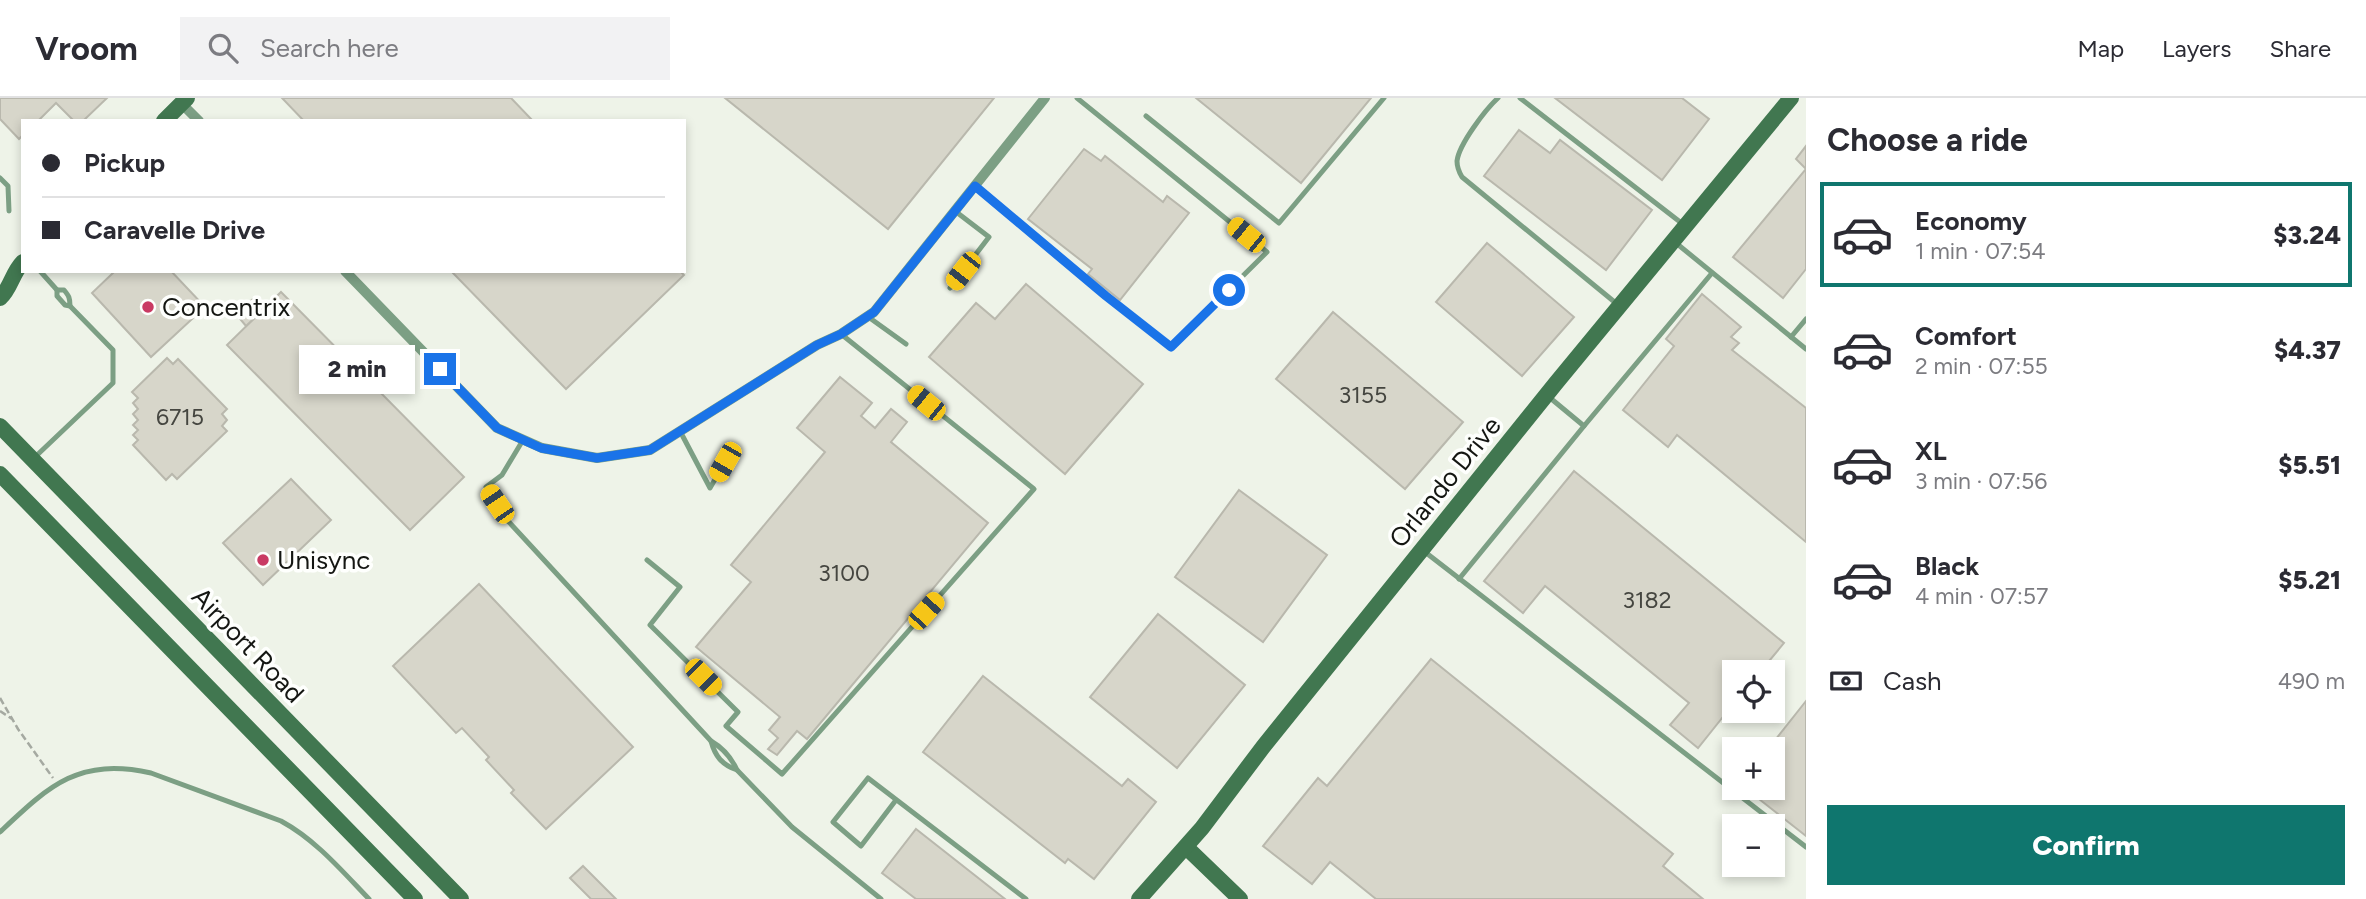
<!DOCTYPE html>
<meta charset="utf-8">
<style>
:root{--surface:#fff;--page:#f2f2f3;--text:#2b2b33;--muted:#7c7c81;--line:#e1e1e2;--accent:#0f766e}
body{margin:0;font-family:Figtree,sans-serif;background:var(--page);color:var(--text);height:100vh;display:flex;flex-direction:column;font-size:26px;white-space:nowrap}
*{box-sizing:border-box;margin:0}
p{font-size:23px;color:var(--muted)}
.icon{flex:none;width:38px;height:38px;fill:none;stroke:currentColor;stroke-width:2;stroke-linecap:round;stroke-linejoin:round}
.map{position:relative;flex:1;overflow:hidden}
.panel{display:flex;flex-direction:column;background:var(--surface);width:560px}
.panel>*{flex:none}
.guide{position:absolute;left:21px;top:21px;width:665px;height:154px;border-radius:0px;box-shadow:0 4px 10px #0003;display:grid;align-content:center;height:154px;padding:0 21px;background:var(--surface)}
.tools{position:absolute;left:1722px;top:562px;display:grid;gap:14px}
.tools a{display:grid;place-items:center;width:63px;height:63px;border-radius:0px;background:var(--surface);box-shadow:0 4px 10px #0003;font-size:35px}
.end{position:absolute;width:32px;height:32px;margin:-16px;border:9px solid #1a73e8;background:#fff;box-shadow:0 0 0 4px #fff}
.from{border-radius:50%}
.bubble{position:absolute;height:49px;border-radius:0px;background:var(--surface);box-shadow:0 4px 10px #0003;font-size:23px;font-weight:800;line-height:49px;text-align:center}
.car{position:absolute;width:21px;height:42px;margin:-21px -10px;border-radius:9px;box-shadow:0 0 5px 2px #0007;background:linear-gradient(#f5c518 24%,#345 0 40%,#f5c518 0 76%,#345 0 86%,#f5c518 0)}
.guide b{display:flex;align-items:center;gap:24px;height:66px;font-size:26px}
.guide b+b{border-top:2px solid var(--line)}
.guide i{width:18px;height:18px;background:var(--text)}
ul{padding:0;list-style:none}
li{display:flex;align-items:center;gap:21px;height:105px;margin:0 14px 10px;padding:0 7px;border:4px solid transparent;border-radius:0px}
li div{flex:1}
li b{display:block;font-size:26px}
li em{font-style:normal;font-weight:800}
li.active{border-color:var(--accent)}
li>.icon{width:63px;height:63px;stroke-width:1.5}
h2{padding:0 21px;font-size:32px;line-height:84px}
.pay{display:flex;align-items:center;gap:18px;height:77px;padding:0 21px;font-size:26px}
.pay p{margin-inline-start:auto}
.action{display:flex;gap:14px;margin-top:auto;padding:14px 21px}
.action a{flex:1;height:80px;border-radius:0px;background:var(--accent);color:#fff;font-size:28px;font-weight:800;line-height:80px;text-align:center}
header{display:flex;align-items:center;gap:42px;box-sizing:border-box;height:98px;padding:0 35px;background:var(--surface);border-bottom:2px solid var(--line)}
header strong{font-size:33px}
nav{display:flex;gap:38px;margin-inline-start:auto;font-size:24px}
.search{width:490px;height:63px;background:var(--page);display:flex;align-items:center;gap:18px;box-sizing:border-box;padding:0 24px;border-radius:0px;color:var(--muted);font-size:26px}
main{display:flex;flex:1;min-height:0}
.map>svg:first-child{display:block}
.building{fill:#d7d6ca;stroke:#b9b8ad;stroke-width:2}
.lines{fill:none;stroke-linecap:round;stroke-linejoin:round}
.path{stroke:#a5a9a1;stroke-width:2.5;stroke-dasharray:7 3.5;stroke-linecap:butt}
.lane{stroke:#7c9f84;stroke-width:5}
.street{stroke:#7c9f84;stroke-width:10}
.secondary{stroke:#417750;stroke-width:16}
.route{stroke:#1a73e8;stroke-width:9}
.poi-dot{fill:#c93a63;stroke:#fefffd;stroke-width:2.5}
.labels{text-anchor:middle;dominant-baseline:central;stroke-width:7;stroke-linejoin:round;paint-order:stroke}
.number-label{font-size:23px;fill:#454640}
.poi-label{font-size:26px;fill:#141612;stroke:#fefffd;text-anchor:start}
.street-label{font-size:26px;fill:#141612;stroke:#fefffd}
</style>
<header>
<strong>Vroom</strong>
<div class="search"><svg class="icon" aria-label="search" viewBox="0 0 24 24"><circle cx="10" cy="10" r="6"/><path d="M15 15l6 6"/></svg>Search here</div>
<nav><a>Map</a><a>Layers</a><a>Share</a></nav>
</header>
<main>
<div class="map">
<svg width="1806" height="801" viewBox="0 0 1806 801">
<rect width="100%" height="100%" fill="#eef3e8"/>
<g class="building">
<path d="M0,0H107L83,23H74L56,5L38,23H23V37L19,41L0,21Z"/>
<path d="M282,0H511L533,23H304Z"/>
<path d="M725,0H994L888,131Z"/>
<path d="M1196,0H1371L1301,85Z"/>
<path d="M1555,0H1682L1709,21L1662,82Z"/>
<path d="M1519,32L1550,55L1560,42L1652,112L1606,172L1484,78Z"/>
<path d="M1806,48V171L1783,200L1733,159L1806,71L1796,61Z"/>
<path d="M1084,51L1101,63L1105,58L1163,104L1167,98L1189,115L1120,202L1088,176L1092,171L1028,121Z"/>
<path d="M1487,145L1574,219L1522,278L1436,204Z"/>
<path d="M115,173H171L205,209L151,259L92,195Z"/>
<path d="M451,173H680L684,177L566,291Z"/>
<path d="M1026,186L1143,286L1065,376L929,259L976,205L995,221Z"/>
<path d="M281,194L464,379L410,432L227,247Z"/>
<path d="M1702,196L1741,229L1731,239L1739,245L1732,252L1806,310V444L1677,337L1668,349L1623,312L1674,248L1666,241Z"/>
<path d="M253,201L263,212L246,228L236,216Z"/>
<path d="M1333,214L1463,324L1405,391L1276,281Z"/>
<path d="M167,260L173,266L178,261L227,311L222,316L227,322L222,328L227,333L177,381L172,376L166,382L133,347L138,342L133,337L138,332L133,327L138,322L133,316L138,311L133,305L138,300L132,294Z"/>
<path d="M840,279L872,305L861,318L875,330L891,311L907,324L891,344L988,425L807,641L797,633L777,657L768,651L778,640L769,632L780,619L696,549L751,484L731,467L825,354L797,330Z"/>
<path d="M1574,373L1784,545L1760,574H1734V605L1698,650L1670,627L1689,605L1545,488L1523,515L1484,483Z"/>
<path d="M291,381L331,422L263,487L223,445Z"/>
<path d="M1239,392L1327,457L1263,544L1175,479Z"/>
<path d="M479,486L633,649L546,731L511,695L514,692L486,662L489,659L462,630L456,635L393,568Z"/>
<path d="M1158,516L1245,587L1177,670L1090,599Z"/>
<path d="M1431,561L1673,756L1663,768L1703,801H1376L1330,764L1312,786L1263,748L1318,680L1327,688Z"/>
<path d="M983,578L1122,688L1128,681L1156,704L1094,781L1068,761L1065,765L923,654Z"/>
<path d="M1806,603V738L1745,690H1773V651H1768Z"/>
<path d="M916,731L1005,801H916L882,775Z"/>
<path d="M583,768L616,801H591L570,780Z"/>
</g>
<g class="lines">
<g class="path">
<path d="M0,600L18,631L53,680"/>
<path d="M0,613L12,621"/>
</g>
<g class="lane">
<path d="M1498,0C1486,11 1459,46 1457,63C1457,70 1459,74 1462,79L1617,206"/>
<path d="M1520,0L1684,127"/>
<path d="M1146,18L1279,125L1384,0"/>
<path d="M0,80L8,88L9,113"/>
<path d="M976,88L1106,198L1171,249L1267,154L1077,0"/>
<path d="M1676,145L1806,251"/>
<path d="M950,190L989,139L955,113"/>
<path d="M57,192H64C69,198 70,200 70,208"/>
<path d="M867,218L906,246"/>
<path d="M1791,239L1806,221"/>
<path d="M1549,299L1584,328L1712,175"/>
<path d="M680,333L710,390L725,364"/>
<path d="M523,342L502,377L486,389L508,423L711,643C723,650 731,659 737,672L792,729L881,801"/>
<path d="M35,359L113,285V252L70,208L65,207L57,198V192L40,173"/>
<path d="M1425,454L1806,749"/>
<path d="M647,462L680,489L650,527L738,614L726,628L782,676L1034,391L841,236"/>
<path d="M1459,481L1584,328"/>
<path d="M711,643C715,658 722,667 737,672"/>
<path d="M896,702L861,748L833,724L868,680L1026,801"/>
<path d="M0,734C49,688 78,659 151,675L281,723C316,742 342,773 369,801"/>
</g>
<g class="street">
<path d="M181,5L199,23"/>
<path d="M345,173L497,330L542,350L597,360L650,352L817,247L841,236L874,214L1045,0"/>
</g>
<g class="secondary">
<path d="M164,23L187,0"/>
<path d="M0,200C11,190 12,175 23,164"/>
<path d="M0,328L461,801"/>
<path d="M0,376L415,801"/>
<path d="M1186,749L1240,801"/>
<path d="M1139,801L1202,730L1263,649L1556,285L1791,0"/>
</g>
</g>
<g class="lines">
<path class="route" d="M440,271L497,330L541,350L597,360L650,352L817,247L841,236L874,214L975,88L1106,198L1171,249L1229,192"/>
</g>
<g class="poi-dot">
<circle cx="148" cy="209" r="7"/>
<circle cx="263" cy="462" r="7"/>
</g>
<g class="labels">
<g class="number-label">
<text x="1363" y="297">3155</text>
<text x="180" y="319">6715</text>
<text x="844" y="475">3100</text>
<text x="1647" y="502">3182</text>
</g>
<g class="poi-label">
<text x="162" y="209">Concentrix</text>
<text x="277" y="462">Unisync</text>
</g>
<g class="street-label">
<text transform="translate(1445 384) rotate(-51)">Orlando Drive</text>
<text transform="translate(248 547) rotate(46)">Airport Road</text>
</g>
</g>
</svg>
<div class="tools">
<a><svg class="icon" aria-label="locate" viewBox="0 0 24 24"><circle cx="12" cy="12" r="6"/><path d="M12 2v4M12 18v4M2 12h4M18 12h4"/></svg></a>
<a>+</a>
<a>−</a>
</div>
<i class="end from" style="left:1229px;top:192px"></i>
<i class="end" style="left:440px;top:271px"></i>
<div class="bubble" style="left:299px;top:247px;width:116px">2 min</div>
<i class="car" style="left:1246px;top:137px;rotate:309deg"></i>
<i class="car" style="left:963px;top:173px;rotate:218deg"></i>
<i class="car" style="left:926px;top:305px;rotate:309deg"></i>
<i class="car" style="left:725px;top:364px;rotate:210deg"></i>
<i class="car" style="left:497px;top:406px;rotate:326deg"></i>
<i class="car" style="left:926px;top:513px;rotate:42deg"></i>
<i class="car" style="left:703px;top:579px;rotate:135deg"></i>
<div class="guide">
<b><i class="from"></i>Pickup</b>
<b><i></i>Caravelle Drive</b>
</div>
</div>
<section class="panel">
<h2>Choose a ride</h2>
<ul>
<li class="active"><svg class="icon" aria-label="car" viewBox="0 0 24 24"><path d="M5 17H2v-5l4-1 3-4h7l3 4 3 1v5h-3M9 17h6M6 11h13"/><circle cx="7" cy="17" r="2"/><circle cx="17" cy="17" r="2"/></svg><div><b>Economy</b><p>1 min · 07:54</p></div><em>$3.24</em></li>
<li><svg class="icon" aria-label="car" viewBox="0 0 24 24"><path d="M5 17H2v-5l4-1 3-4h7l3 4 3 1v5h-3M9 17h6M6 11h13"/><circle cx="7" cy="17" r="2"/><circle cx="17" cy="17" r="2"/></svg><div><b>Comfort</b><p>2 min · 07:55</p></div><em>$4.37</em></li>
<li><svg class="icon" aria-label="car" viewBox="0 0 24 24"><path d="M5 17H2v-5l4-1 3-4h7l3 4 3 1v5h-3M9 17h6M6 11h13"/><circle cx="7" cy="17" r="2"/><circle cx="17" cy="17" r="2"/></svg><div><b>XL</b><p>3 min · 07:56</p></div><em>$5.51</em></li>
<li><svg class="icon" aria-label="car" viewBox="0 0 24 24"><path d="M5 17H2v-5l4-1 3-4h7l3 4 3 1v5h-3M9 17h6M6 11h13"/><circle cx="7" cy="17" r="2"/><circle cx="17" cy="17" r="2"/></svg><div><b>Black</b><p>4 min · 07:57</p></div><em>$5.21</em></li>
</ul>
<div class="pay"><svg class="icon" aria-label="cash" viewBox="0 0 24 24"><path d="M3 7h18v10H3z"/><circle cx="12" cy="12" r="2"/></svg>Cash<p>490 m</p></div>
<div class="action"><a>Confirm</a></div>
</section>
</main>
